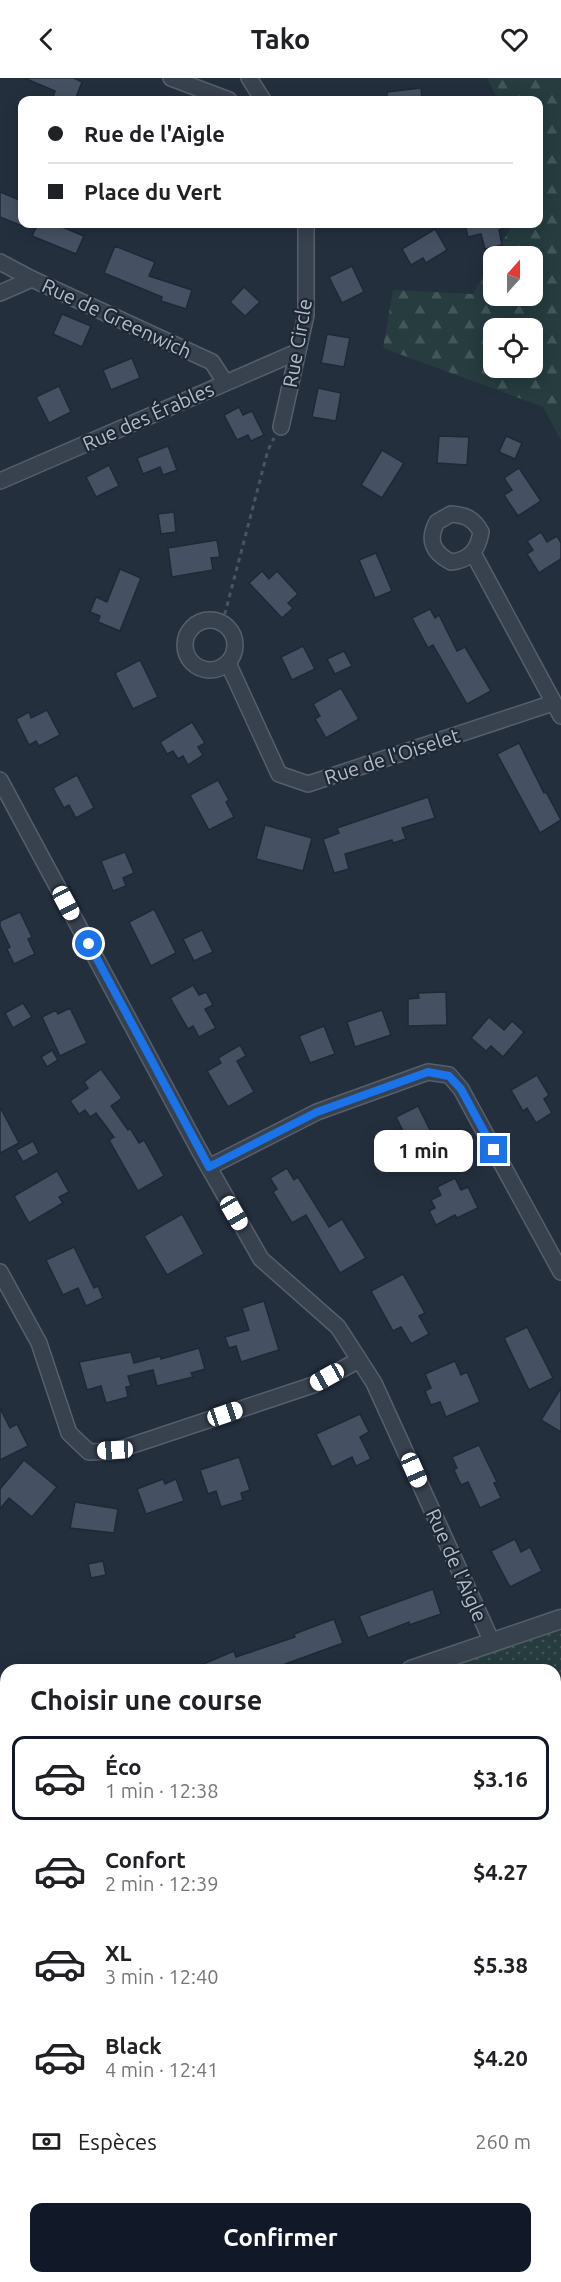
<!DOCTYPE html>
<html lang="fr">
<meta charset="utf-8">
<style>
:root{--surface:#fff;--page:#f6f6f6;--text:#202124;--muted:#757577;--line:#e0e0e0;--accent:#111827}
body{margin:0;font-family:Ubuntu,sans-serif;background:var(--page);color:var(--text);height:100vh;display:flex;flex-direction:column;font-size:22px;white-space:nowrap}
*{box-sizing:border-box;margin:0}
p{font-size:20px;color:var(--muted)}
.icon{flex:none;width:33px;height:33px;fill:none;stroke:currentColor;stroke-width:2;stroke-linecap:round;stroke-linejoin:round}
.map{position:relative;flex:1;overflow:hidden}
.sheet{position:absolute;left:0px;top:1586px;width:561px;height:620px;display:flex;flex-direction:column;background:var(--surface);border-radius:18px 18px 0 0;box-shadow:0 3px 15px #0003}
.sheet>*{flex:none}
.banner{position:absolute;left:18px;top:18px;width:525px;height:132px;border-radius:12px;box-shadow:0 3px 15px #0003;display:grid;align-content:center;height:132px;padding:0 30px;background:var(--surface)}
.needle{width:39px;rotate:21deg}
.buttons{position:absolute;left:483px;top:168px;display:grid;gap:12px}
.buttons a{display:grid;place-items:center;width:60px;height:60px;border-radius:12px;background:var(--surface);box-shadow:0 3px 15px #0003;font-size:30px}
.end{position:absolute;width:27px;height:27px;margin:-14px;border:8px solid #1a73e8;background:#fff;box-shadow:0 0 0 3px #fff}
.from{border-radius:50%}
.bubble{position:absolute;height:42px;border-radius:12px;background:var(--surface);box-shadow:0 3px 15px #0003;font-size:20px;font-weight:700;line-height:42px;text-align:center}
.car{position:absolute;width:18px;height:36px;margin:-18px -9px;border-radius:8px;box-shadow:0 0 4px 2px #0007;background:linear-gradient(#fff 24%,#345 0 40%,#fff 0 76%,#345 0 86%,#fff 0)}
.banner b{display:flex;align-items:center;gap:21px;height:57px;font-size:22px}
.banner b+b{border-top:2px solid var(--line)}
.banner i{width:15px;height:15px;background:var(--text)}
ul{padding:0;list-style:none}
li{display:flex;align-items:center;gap:18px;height:84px;margin:0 12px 9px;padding:0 18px;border:3px solid transparent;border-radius:12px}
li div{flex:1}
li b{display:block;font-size:22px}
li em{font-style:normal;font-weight:700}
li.current{border-color:var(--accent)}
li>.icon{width:54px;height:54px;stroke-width:1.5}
h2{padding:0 30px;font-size:27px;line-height:72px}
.pay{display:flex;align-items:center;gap:15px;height:66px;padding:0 30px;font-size:22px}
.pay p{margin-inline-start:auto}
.button{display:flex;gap:12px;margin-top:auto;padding:12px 30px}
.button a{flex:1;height:69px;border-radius:12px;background:var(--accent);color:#fff;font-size:24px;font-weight:700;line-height:69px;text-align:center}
header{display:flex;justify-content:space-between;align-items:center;height:78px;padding:0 30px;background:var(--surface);font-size:27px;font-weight:700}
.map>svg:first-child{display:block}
.grass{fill:url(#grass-dots)}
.forest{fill:url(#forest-firs);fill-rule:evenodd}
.building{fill:#455162;stroke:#1f2835;stroke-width:1.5}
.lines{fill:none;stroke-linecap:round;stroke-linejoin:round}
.minor-casing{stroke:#565f6c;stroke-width:18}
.tertiary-casing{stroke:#565f6c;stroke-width:21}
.path{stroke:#44595c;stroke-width:3;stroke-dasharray:4.5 4.5;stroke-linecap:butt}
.minor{stroke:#38414e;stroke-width:15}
.tertiary{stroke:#38414e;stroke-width:18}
.route{stroke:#1a73e8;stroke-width:8}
.labels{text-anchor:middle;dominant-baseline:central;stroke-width:4.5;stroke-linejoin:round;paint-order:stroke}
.street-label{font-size:20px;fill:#b4bcc9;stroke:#1d2633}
</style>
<header><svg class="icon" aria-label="back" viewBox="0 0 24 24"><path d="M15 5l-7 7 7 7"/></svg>Tako<svg class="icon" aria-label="heart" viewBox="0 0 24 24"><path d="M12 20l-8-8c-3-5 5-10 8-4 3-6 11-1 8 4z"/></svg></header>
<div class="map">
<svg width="561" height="2204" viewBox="0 0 561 2204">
<defs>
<pattern id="grass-dots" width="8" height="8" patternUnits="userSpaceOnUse" patternTransform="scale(1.5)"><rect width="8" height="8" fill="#263c3f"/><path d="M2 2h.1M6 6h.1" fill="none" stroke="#435659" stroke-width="1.8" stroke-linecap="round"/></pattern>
<pattern id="forest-firs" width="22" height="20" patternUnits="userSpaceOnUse" patternTransform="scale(1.5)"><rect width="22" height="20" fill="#263c3f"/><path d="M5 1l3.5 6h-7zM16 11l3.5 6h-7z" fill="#435659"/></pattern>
</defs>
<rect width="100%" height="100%" fill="#242f3e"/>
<path class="grass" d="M561,1540V2204H217L215,2199H555V1592L425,1591Z"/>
<g class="forest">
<path d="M487,0H561V362L543,329L383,270L393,212L473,216L493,180L494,218H532V178H494L513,146H538V22H498ZM494,250H532V290H494Z"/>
<path d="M6,1923V2199H198V2204H0V1925Z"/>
</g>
<g class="building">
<path d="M24,0H74L82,4L75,22H52L55,13Z"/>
<path d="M421,10L422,22H387V14Z"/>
<path d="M0,114L22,123V148L0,139Z"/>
<path d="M38,146H55L84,158L76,176L32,158Z"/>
<path d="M465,146H503L504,150L499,152L502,167L485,171L481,156L468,159Z"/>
<path d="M435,151L447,172L426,185L423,180L411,187L402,171Z"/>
<path d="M115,168L155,184L149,198L192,212L186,231L161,223L162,219L104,195Z"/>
<path d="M352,188L364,214L342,225L329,199Z"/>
<path d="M244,209L260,224L245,238L230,224Z"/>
<path d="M62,236L91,248L82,269L53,256Z"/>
<path d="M327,256L350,260L344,289L321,285Z"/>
<path d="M132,280L140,300L111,312L103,292Z"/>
<path d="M59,308L71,334L49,345L36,319Z"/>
<path d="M318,310L341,315L336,343L312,339Z"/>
<path d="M239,329L243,337L252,333L264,357L251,363L248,357L237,362L224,337Z"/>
<path d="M439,358L469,359L467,387L437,385Z"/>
<path d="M506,358L522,365L515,381L499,374Z"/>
<path d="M168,368L177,392L163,397L160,389L143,396L137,380Z"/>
<path d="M382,372L404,385L382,420L361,407Z"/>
<path d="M109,387L119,408L96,419L86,399Z"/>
<path d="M519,390L541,423L518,438L504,417L512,412L504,400Z"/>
<path d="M174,434L176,454L161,456L158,436Z"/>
<path d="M541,454L547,464L557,458L561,465V481L539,495L527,476L533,472L527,463Z"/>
<path d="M217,462L220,479L211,480L213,492L172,499L168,470Z"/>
<path d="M376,475L392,513L375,520L359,482Z"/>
<path d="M120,491L141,500L120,553L98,544L100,538L90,534L96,519L107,524Z"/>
<path d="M262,493L269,501L277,493L298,516L288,525L293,530L282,540L249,505Z"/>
<path d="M430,531L435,540L439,537L457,573L465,569L491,613L467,626L433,567L428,570L412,540Z"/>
<path d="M303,568L315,591L292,602L281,579Z"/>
<path d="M344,573L352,588L335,596L327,581Z"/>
<path d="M140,582L158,619L133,631L115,595Z"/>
<path d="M341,610L359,641L326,660L315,641L320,638L313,626Z"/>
<path d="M47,632L60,657L39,668L36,663L29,667L16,641L29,634L31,640Z"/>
<path d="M192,644L205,665L198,669L203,677L188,687L183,678L178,681L173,673L167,676L160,664Z"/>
<path d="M519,665L544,715L546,714L561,742L540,755L497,676Z"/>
<path d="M77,697L94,730L76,740L69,727L64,730L53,710Z"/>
<path d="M218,702L229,722L226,724L234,739L209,752L190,717Z"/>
<path d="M428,719L435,740L402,750L406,761L393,765L392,762L345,776L349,791L334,795L323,761L339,755L337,750Z"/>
<path d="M265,747L312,760L303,793L256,781Z"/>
<path d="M125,774L134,795L123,800L126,808L113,813L101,783Z"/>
<path d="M154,831L176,875L151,888L129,844Z"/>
<path d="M20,834L32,859L28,861L35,876L14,886L7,871L10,869L0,848V843Z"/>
<path d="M202,852L213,874L194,883L183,861Z"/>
<path d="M193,907L199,917L206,914L213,927L205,931L216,950L199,959L193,948L188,951L170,920Z"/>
<path d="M446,914L447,947L408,948V921L419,920L418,915Z"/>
<path d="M23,925L32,939L13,950L5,935Z"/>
<path d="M70,930L87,965L60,978L42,939L56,932L58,936Z"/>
<path d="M382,932L391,957L355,969L347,944Z"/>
<path d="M489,939L504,952L512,943L524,954L503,979L491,968L486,973L471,960Z"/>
<path d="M324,948L335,976L310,985L299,958Z"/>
<path d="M240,967L246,978L237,983L254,1014L228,1029L207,993L221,985L218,980Z"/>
<path d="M52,972L58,982L47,989L41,979Z"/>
<path d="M101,991L122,1020L111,1028L128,1052L130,1050L139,1065L144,1062L164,1098L138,1113L109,1062L114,1059L96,1035L90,1039L85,1032L79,1036L70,1023L88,1010L84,1004Z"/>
<path d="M537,997L549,1017L544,1021L552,1035L536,1045L527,1030L523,1033L511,1012Z"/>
<path d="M418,1028L438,1068L416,1079L396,1039Z"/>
<path d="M0,1029L19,1065L0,1075Z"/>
<path d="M33,1063L39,1075L23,1084L16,1072Z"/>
<path d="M287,1090L294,1102L298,1099L329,1149L342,1141L366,1180L340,1195L306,1137L292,1145L273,1114L277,1111L270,1100Z"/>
<path d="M57,1093L69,1114L59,1119L63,1125L29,1145L14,1118Z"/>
<path d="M455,1100L461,1112L468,1109L478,1130L457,1140L455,1137L436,1147L429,1133L435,1130L431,1122L441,1117L437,1109Z"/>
<path d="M182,1136L204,1176L167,1197L144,1158Z"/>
<path d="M74,1169L94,1210L98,1208L103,1220L86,1228L78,1210L63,1217L46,1182Z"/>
<path d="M403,1196L425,1235L419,1238L429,1256L411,1266L401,1249L393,1253L371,1213Z"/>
<path d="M264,1223L279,1272L241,1284L236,1268L229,1270L225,1259L249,1252L242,1230Z"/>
<path d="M527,1249L553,1300L529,1312L504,1260Z"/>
<path d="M199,1270L205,1291L191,1295L193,1299L157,1308L153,1292L128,1298L131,1308L126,1309L128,1319L106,1325L101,1308L87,1312L79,1284L131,1274L134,1285L160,1278L161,1281Z"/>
<path d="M455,1283L461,1297L467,1294L480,1324L446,1339L440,1324L431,1327L425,1313L431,1310L425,1296Z"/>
<path d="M561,1310V1354L541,1342Z"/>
<path d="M0,1330L10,1350L17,1346L28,1368L0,1382Z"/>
<path d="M360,1336L369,1354L360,1359L371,1381L356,1388L352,1379L332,1389L316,1356Z"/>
<path d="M479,1367L497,1404L494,1405L501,1420L480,1430L468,1404L461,1407L454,1392L457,1390L452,1379Z"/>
<path d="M239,1379L250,1412L241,1415L243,1422L221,1429L216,1413L208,1416L200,1392Z"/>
<path d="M24,1382L57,1409L32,1439L9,1420L0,1431V1411Z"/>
<path d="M163,1401L165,1406L176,1401L184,1423L146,1436L137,1411Z"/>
<path d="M75,1424L118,1431L114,1455L70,1450Z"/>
<path d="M515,1461L521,1474L530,1469L542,1493L510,1509L491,1473Z"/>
<path d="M103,1483L106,1497L91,1500L88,1486Z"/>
<path d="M433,1511L441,1536L409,1547V1544L368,1560L359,1538Z"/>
<path d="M334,1541L343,1565L285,1586V1588L275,1592H189L234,1573L236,1579L295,1559L294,1556Z"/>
</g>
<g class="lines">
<g class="minor-casing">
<g id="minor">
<path d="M171,0L229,22"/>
<path d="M249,0L263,22"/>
<path d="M0,184L32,201L212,284L225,304"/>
<path d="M0,215L32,201"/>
<path d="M281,349L306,237V146"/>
<path d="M0,403L297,274"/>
<path d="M451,436C466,437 474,441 481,454C478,472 470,482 451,484C433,475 427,462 437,444Z"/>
<path d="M473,475L561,638"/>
<circle cx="210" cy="567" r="25"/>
<path d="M228,585L279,696L308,706L553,625"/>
<path d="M0,702L199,1072L261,1181L338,1249L374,1305L492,1564"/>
<path d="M209,1089L317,1034L428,994L449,997L461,1011L561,1194"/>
<path d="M0,1194L39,1265L69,1355L89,1374L115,1373L313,1307L359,1282"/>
<path d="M0,1778L6,1791"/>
<path d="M203,2199L205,2204"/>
<path d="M118,2204L125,2199"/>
</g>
</g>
<g class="tertiary-casing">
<g id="tertiary">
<path d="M411,1592L561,1541"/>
<path d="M0,1730L6,1728"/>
</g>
</g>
<path class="path" d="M219,543L224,539L268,372L274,360"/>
<use href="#minor" class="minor"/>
<use href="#tertiary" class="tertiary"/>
</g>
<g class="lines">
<path class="route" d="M89,866L209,1089L317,1034L428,994L449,998L461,1011L494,1072"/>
</g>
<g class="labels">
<g class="street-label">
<text transform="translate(117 240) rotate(25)">Rue de Greenwich</text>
<text transform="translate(297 265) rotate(-80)">Rue Circle</text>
<text transform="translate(148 338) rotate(-24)">Rue des Érables</text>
<text transform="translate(392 678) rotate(-18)">Rue de l'Oiselet</text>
<text transform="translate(457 1487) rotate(66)">Rue de l'Aigle</text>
</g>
</g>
</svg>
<div class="buttons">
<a><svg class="needle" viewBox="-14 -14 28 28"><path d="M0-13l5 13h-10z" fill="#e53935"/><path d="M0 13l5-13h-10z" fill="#757577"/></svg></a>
<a><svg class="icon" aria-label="locate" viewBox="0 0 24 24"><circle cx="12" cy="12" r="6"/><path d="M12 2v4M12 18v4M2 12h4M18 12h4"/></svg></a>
</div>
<i class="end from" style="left:89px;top:866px"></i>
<i class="end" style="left:494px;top:1072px"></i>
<div class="bubble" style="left:374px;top:1052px;width:99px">1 min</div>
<i class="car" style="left:66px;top:825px;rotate:152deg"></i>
<i class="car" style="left:234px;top:1135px;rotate:150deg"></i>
<i class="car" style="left:327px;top:1299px;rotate:241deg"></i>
<i class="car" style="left:225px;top:1336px;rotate:71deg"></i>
<i class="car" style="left:115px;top:1372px;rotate:267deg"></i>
<i class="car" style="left:414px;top:1392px;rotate:156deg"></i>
<div class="banner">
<b><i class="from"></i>Rue de l'Aigle</b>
<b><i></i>Place du Vert</b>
</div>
<section class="sheet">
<h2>Choisir une course</h2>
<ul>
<li class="current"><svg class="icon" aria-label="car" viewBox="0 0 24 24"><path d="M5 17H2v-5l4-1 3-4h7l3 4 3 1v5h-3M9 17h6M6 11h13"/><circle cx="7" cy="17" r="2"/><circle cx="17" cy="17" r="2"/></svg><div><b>Éco</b><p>1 min · 12:38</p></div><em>$3.16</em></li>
<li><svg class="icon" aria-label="car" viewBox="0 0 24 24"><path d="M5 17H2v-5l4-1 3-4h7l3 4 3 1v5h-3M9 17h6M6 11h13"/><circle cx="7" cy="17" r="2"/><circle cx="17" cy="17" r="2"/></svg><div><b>Confort</b><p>2 min · 12:39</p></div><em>$4.27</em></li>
<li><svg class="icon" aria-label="car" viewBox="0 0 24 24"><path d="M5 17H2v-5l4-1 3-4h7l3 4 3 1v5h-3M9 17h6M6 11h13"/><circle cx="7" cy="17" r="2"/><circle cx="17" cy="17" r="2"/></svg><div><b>XL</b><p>3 min · 12:40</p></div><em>$5.38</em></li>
<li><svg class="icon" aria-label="car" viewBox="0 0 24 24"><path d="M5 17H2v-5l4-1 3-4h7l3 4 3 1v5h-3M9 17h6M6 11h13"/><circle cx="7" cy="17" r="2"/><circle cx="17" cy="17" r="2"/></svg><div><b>Black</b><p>4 min · 12:41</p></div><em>$4.20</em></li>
</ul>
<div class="pay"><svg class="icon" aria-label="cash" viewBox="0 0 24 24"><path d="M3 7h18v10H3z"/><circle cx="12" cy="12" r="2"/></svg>Espèces<p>260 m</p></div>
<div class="button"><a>Confirmer</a></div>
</section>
</div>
